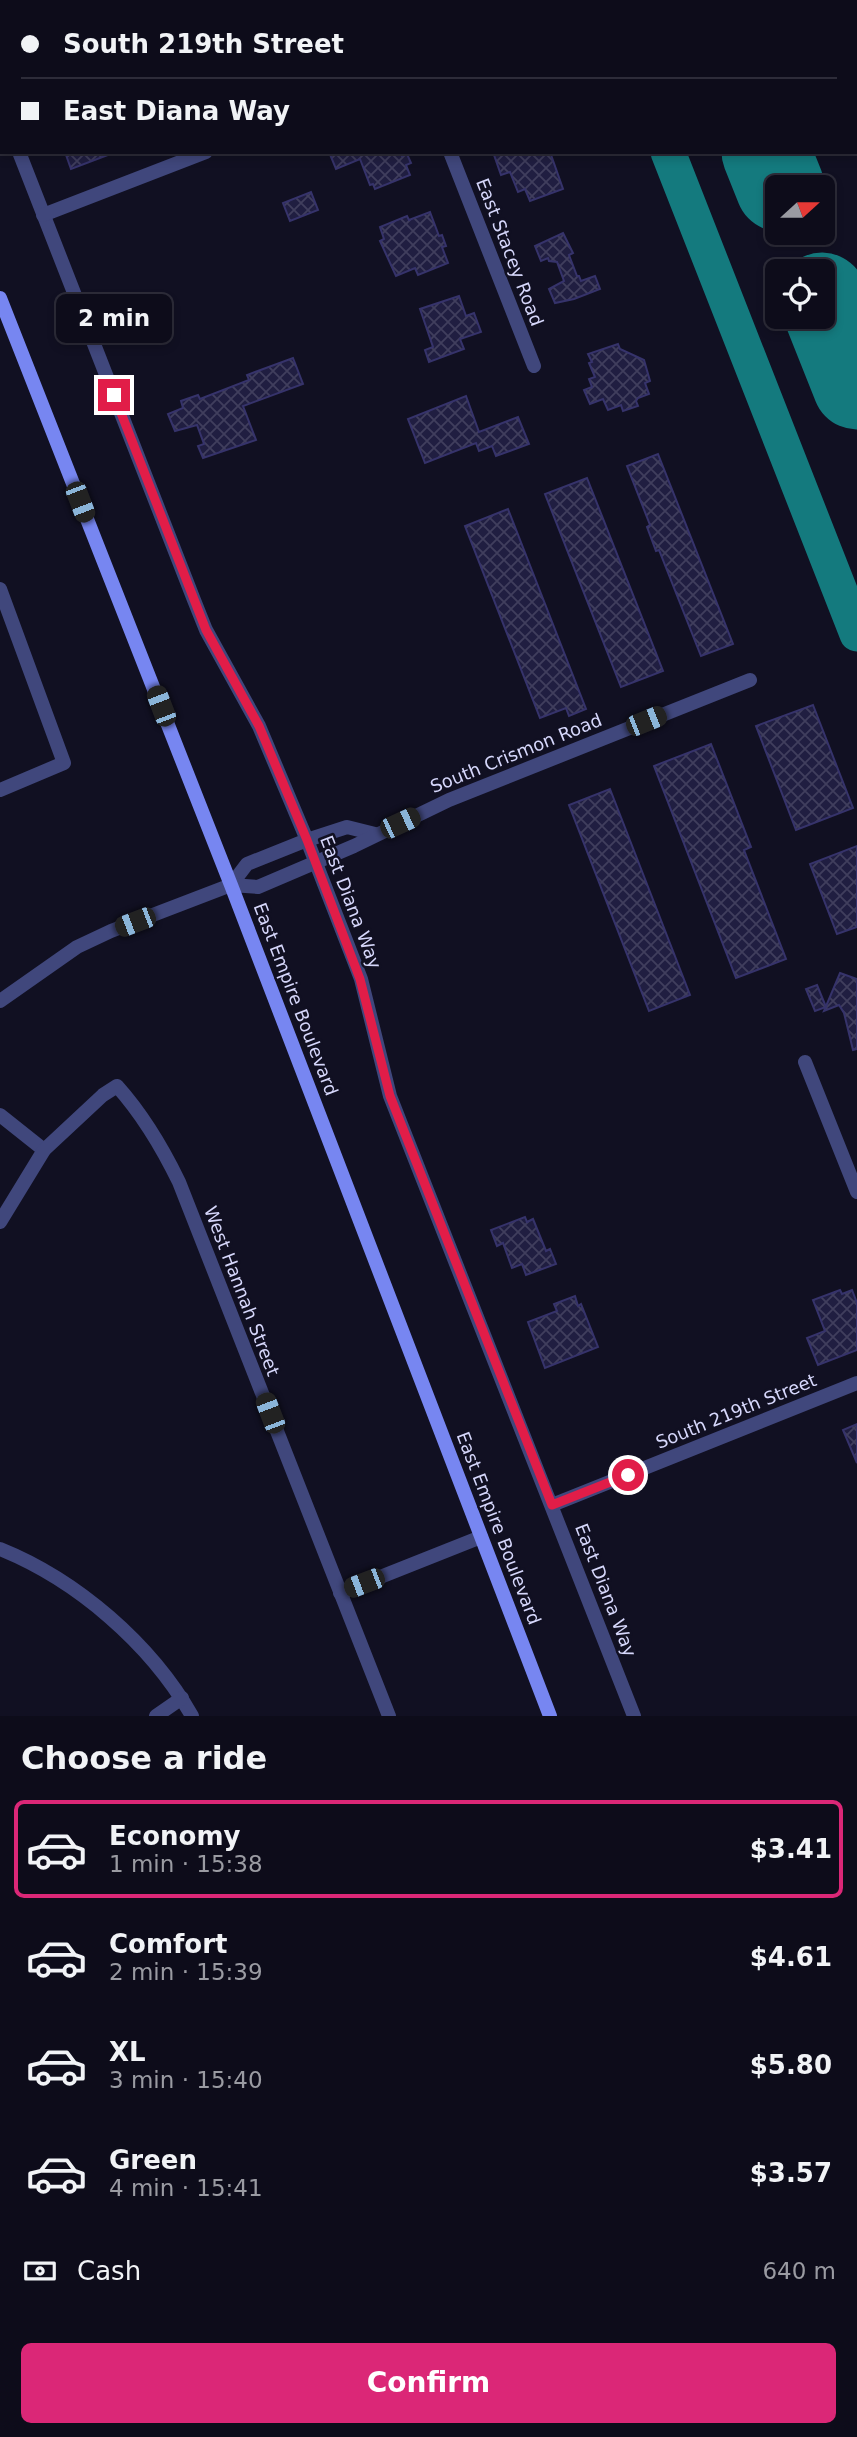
<!DOCTYPE html>
<meta charset="utf-8">
<style>
:root{--surface:#0d0c1a;--page:#1b1a27;--text:#f1f3f6;--muted:#9a9ba2;--line:#2d2c39;--accent:#db2777}
body{margin:0;font-family:"DejaVu Sans",sans-serif;background:var(--page);color:var(--text);height:100vh;display:flex;flex-direction:column;font-size:26px;white-space:nowrap}
*{box-sizing:border-box;margin:0}
p{font-size:23px;color:var(--muted)}
.icon{flex:none;width:38px;height:38px;fill:none;stroke:currentColor;stroke-width:2;stroke-linecap:round;stroke-linejoin:round}
.map{position:relative;height:1716px;overflow:hidden}
.side{display:flex;flex-direction:column;background:var(--surface);flex:1}
.side>*{flex:none}
.hud{position:absolute;left:0px;top:0px;width:858px;height:154px;box-shadow:0 4px 10px #0003,0 0 0 2px var(--line);display:grid;align-content:center;height:154px;padding:0 21px;background:var(--surface)}
.needle{width:46px;rotate:69deg}
.fabs{position:absolute;left:765px;top:175px;display:grid;gap:14px}
.fabs a{display:grid;place-items:center;width:70px;height:70px;border-radius:10px;background:var(--surface);box-shadow:0 4px 10px #0003,0 0 0 2px var(--line);font-size:35px}
.end{position:absolute;width:32px;height:32px;margin:-16px;border:9px solid #e11d48;background:#fff;box-shadow:0 0 0 4px #fff}
.from{border-radius:50%}
.bubble{position:absolute;height:49px;border-radius:10px;background:var(--surface);box-shadow:0 4px 10px #0003,0 0 0 2px var(--line);font-size:23px;font-weight:800;line-height:49px;text-align:center}
.car{position:absolute;width:21px;height:42px;margin:-21px -10px;border-radius:9px;box-shadow:0 0 5px 2px #0007;background:linear-gradient(#222 24%,#8ab4d8 0 40%,#222 0 76%,#8ab4d8 0 86%,#222 0)}
.hud b{display:flex;align-items:center;gap:24px;height:66px;font-size:26px}
.hud b+b{border-top:2px solid var(--line)}
.hud i{width:18px;height:18px;background:var(--text)}
ul{padding:0;list-style:none}
li{display:flex;align-items:center;gap:21px;height:98px;margin:0 14px 10px;padding:0 7px;border:4px solid transparent;border-radius:10px}
li div{flex:1}
li b{display:block;font-size:26px}
li em{font-style:normal;font-weight:800}
li.on{border-color:var(--accent)}
li>.icon{width:63px;height:63px;stroke-width:1.5}
h2{padding:0 21px;font-size:32px;line-height:84px}
.pay{display:flex;align-items:center;gap:18px;height:77px;padding:0 21px;font-size:26px}
.pay p{margin-inline-start:auto}
.cta{display:flex;gap:14px;margin-top:auto;padding:14px 21px}
.cta a{flex:1;height:80px;border-radius:10px;background:var(--accent);color:#fff;font-size:28px;font-weight:800;line-height:80px;text-align:center}
.map>svg:first-child{display:block}
.lines{fill:none;stroke-linecap:round;stroke-linejoin:round}
.taxiway{stroke:#147a7e;stroke-width:35}
.runway{stroke:#147a7e;stroke-width:89}
.building{fill:url(#building-cross-hatch);stroke:#36336b;stroke-width:2}
.street{stroke:#40477c;stroke-width:14}
.secondary{stroke:#7786f1;stroke-width:14}
.route{stroke:#e11d48;stroke-width:9}
.labels{text-anchor:middle;dominant-baseline:central;stroke-width:5;stroke-linejoin:round;paint-order:stroke}
.street-label{font-size:18px;fill:#d6d7fb;stroke:#111022}
</style>
<div class="map">
<svg width="857" height="1716" viewBox="0 0 857 1716">
<defs>
<pattern id="building-cross-hatch" width="8" height="8" patternUnits="userSpaceOnUse" patternTransform="scale(1.75)"><rect width="8" height="8" fill="#201e41"/><path d="M0 0l8 8M0 8l8-8" fill="none" stroke="#403e5d"/></pattern>
</defs>
<rect width="100%" height="100%" fill="#111022"/>
<g class="lines">
<g class="taxiway">
<path d="M609,0V2"/>
<path d="M803,0L804,2"/>
<path d="M856,134L857,137"/>
<path d="M668,152L857,634"/>
</g>
<g class="runway">
<path d="M706,0L707,2"/>
<path d="M766,152L780,187"/>
<path d="M822,297L857,385"/>
</g>
</g>
<g class="building">
<path d="M65,152H113V153L71,169Z"/>
<path d="M329,152H401L402,156L407,154L411,163L406,165L410,175L375,189L373,184L370,185L360,159L336,169Z"/>
<path d="M493,152H550L563,189L530,201L525,189L518,192L510,172L501,175Z"/>
<path d="M311,192L318,210L290,221L283,203Z"/>
<path d="M430,212L439,236L442,235L446,246L442,247L448,263L418,275L415,268L396,276L380,241L384,239L380,227L407,216L409,220Z"/>
<path d="M563,233L573,253L569,255L577,276H579L581,281L595,276L600,289L574,299L555,303L549,289L564,281L557,262L549,261L548,258L541,261L535,246Z"/>
<path d="M459,296L466,316L474,313L481,332L460,339L464,349L429,362L425,350L433,347L420,309Z"/>
<path d="M618,344L620,349L644,360L650,381L645,383L649,394L638,398L636,401L638,406L623,411L621,405L608,410L603,399L590,404L584,390L592,387L589,379L595,377L589,363L592,362L588,354Z"/>
<path d="M293,358L303,384L243,406L256,440L203,458L198,446L204,444L197,425L175,431L168,414L183,408L181,401L198,395L200,399L249,380L247,375Z"/>
<path d="M466,396L479,432L518,417L529,444L496,456L492,446L479,451L476,443L425,463L408,419Z"/>
<path d="M658,454L733,644L701,656L659,550L656,551L647,527L650,525L627,466Z"/>
<path d="M587,478L663,671L621,687L545,494Z"/>
<path d="M508,509L586,709L569,716L566,708L540,718L465,526Z"/>
<path d="M813,705L853,808L796,830L756,726Z"/>
<path d="M711,744L751,847L744,850L786,959L736,978L654,766Z"/>
<path d="M610,789L690,995L649,1011L569,805Z"/>
<path d="M857,846V927L837,934L810,864Z"/>
<path d="M840,973L857,979V1049L853,1050L844,1013L839,1005L824,1011Z"/>
<path d="M817,985L826,1007L815,1011L806,989Z"/>
<path d="M525,1217L527,1222L533,1219L546,1251L550,1249L556,1264L526,1275L522,1264L512,1268L503,1243L497,1246L491,1230Z"/>
<path d="M840,1290L842,1294L852,1290L857,1303V1350L818,1365L807,1338L825,1331L813,1300Z"/>
<path d="M575,1296L578,1306L581,1304L598,1347L545,1368L528,1322L557,1311L554,1304Z"/>
<path d="M857,1424V1463L843,1430Z"/>
</g>
<g class="lines">
<g class="street">
<path d="M390,0L391,2"/>
<path d="M0,105L2,110"/>
<path d="M19,152L194,600L206,630L259,726L307,840L361,979L390,1096L634,1716"/>
<path d="M450,152L534,366"/>
<path d="M43,215L206,152"/>
<path d="M0,589L64,763L0,790"/>
<path d="M231,885L247,864L307,840L347,827L375,834"/>
<path d="M0,1001L77,947L111,931L231,885L258,887L354,846L449,800L750,680"/>
<path d="M805,1062L857,1192"/>
<path d="M0,1115L44,1150"/>
<path d="M0,1222L44,1150L103,1095L117,1086C143,1115 162,1147 179,1182L389,1716"/>
<path d="M552,1505L857,1383"/>
<path d="M0,1549C77,1580 151,1644 192,1716"/>
<path d="M340,1593L481,1537"/>
<path d="M156,1716L182,1698"/>
</g>
<path class="secondary" d="M0,298L231,885L550,1716"/>
</g>
<g class="lines">
<path class="route" d="M114,395L206,630L259,726L307,840L360,979L390,1096L552,1505L628,1475"/>
</g>
<g class="labels">
<g class="street-label">
<text transform="translate(510 252) rotate(69)">East Stacey Road</text>
<text transform="translate(516 753) rotate(-22)">South Crismon Road</text>
<text transform="translate(351 902) rotate(69)">East Diana Way</text>
<text transform="translate(296 999) rotate(69)">East Empire Boulevard</text>
<text transform="translate(242 1291) rotate(69)">West Hannah Street</text>
<text transform="translate(736 1411) rotate(-22)">South 219th Street</text>
<text transform="translate(499 1528) rotate(69)">East Empire Boulevard</text>
<text transform="translate(606 1590) rotate(69)">East Diana Way</text>
</g>
</g>
</svg>
<div class="fabs">
<a><svg class="needle" viewBox="-14 -14 28 28"><path d="M0-13l5 13h-10z" fill="#e53935"/><path d="M0 13l5-13h-10z" fill="#9a9ba2"/></svg></a>
<a><svg class="icon" aria-label="locate" viewBox="0 0 24 24"><circle cx="12" cy="12" r="6"/><path d="M12 2v4M12 18v4M2 12h4M18 12h4"/></svg></a>
</div>
<i class="end from" style="left:628px;top:1475px"></i>
<i class="end" style="left:114px;top:395px"></i>
<div class="bubble" style="left:56px;top:294px;width:116px">2 min</div>
<i class="car" style="left:80px;top:502px;rotate:159deg"></i>
<i class="car" style="left:161px;top:706px;rotate:339deg"></i>
<i class="car" style="left:646px;top:721px;rotate:68deg"></i>
<i class="car" style="left:400px;top:823px;rotate:65deg"></i>
<i class="car" style="left:135px;top:922px;rotate:249deg"></i>
<i class="car" style="left:270px;top:1413px;rotate:339deg"></i>
<i class="car" style="left:364px;top:1583px;rotate:249deg"></i>
<div class="hud">
<b><i class="from"></i>South 219th Street</b>
<b><i></i>East Diana Way</b>
</div>
</div>
<section class="side">
<h2>Choose a ride</h2>
<ul>
<li class="on"><svg class="icon" aria-label="car" viewBox="0 0 24 24"><path d="M5 17H2v-5l4-1 3-4h7l3 4 3 1v5h-3M9 17h6M6 11h13"/><circle cx="7" cy="17" r="2"/><circle cx="17" cy="17" r="2"/></svg><div><b>Economy</b><p>1 min · 15:38</p></div><em>$3.41</em></li>
<li><svg class="icon" aria-label="car" viewBox="0 0 24 24"><path d="M5 17H2v-5l4-1 3-4h7l3 4 3 1v5h-3M9 17h6M6 11h13"/><circle cx="7" cy="17" r="2"/><circle cx="17" cy="17" r="2"/></svg><div><b>Comfort</b><p>2 min · 15:39</p></div><em>$4.61</em></li>
<li><svg class="icon" aria-label="car" viewBox="0 0 24 24"><path d="M5 17H2v-5l4-1 3-4h7l3 4 3 1v5h-3M9 17h6M6 11h13"/><circle cx="7" cy="17" r="2"/><circle cx="17" cy="17" r="2"/></svg><div><b>XL</b><p>3 min · 15:40</p></div><em>$5.80</em></li>
<li><svg class="icon" aria-label="car" viewBox="0 0 24 24"><path d="M5 17H2v-5l4-1 3-4h7l3 4 3 1v5h-3M9 17h6M6 11h13"/><circle cx="7" cy="17" r="2"/><circle cx="17" cy="17" r="2"/></svg><div><b>Green</b><p>4 min · 15:41</p></div><em>$3.57</em></li>
</ul>
<div class="pay"><svg class="icon" aria-label="cash" viewBox="0 0 24 24"><path d="M3 7h18v10H3z"/><circle cx="12" cy="12" r="2"/></svg>Cash<p>640 m</p></div>
<div class="cta"><a>Confirm</a></div>
</section>
